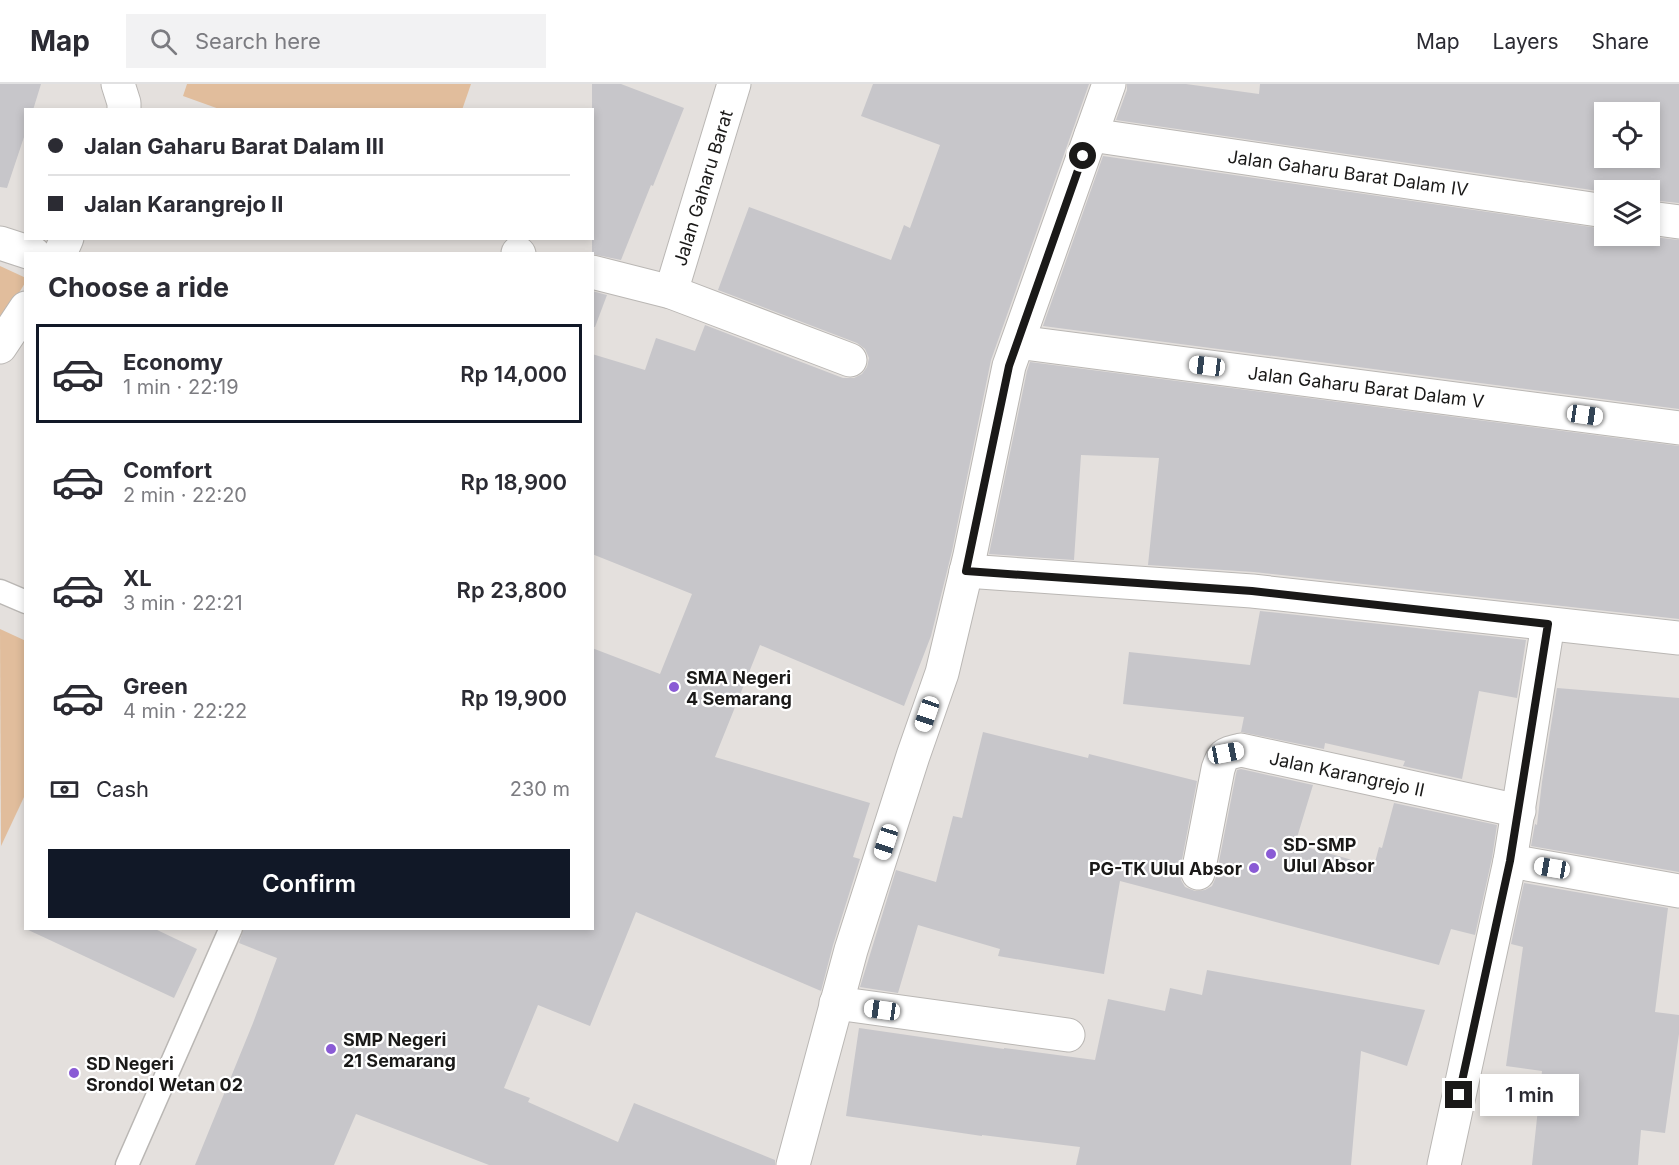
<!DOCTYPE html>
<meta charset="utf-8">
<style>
:root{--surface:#fff;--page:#f2f2f3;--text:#2b2b33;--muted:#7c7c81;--line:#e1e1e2;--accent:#111827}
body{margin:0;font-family:Inter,sans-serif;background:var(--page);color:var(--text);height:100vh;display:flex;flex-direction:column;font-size:22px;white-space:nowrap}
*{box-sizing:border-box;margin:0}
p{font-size:20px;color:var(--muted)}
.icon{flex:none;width:33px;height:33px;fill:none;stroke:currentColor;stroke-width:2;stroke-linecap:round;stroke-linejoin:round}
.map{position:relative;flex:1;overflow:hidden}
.sheet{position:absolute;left:24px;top:168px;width:570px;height:678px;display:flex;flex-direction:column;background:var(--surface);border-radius:0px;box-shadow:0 3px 9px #0003}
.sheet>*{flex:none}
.banner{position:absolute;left:24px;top:24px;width:570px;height:132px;border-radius:0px;box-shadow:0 3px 9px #0003;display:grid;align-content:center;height:132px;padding:0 24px;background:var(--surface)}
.tools{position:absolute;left:1594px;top:18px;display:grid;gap:12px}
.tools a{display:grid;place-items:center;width:66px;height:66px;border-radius:0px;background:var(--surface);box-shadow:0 3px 9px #0003;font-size:30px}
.end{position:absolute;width:27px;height:27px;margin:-14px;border:8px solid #1a1918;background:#fff;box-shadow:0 0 0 3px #fff}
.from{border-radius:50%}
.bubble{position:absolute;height:42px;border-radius:0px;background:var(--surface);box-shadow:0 3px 9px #0003;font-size:20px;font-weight:600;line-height:42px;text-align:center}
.car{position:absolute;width:18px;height:36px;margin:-18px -9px;border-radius:8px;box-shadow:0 0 4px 2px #0007;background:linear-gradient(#fff 24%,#345 0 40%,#fff 0 76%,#345 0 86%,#fff 0)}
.banner b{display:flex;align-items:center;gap:21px;height:57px;font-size:22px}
.banner b+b{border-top:2px solid var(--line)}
.banner i{width:15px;height:15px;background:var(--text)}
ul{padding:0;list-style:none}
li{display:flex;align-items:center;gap:18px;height:99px;margin:0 12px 9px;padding:0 12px;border:3px solid transparent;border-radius:0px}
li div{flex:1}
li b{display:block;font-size:22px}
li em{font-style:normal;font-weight:600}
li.current{border-color:var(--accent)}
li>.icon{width:54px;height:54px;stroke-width:1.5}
h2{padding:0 24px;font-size:27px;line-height:72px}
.pay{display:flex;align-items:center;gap:15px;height:66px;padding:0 24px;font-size:22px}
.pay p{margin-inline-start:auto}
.action{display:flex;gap:12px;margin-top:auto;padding:12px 24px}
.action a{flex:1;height:69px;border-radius:0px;background:var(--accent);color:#fff;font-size:24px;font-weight:600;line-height:69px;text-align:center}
header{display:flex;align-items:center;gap:36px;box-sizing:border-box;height:84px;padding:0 30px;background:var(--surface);border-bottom:2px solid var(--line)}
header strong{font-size:28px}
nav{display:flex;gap:33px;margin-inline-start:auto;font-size:21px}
.search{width:420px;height:54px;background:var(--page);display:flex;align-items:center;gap:15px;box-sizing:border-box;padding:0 21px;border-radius:0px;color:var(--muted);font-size:22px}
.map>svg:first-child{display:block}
.green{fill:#e1bd9c}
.building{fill:#c7c6ca;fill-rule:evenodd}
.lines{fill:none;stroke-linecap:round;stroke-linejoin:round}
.service-casing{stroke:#bab7b4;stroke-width:25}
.minor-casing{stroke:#bab7b4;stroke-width:35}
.service{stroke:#fff;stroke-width:22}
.minor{stroke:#fff;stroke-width:33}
.route{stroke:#1a1918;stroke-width:8}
.poi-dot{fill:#8a5bd5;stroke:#fff;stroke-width:2}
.labels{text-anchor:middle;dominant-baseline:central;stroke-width:4.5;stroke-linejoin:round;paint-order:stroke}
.street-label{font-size:18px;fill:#1a1918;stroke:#fff}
.poi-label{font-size:18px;font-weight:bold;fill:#1a1918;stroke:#fff;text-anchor:start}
</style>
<header>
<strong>Map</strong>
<div class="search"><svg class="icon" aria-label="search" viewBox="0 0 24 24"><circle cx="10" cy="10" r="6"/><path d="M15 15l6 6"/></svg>Search here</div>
<nav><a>Map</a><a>Layers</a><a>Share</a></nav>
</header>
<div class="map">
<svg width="1679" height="1081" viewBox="0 0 1679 1081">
<rect width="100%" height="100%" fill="#e4e0dd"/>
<g class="green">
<path d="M187,0H471L462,26H222L183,12Z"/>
<path d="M0,182L26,194L25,199L6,230L0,236Z"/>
<path d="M0,545L26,557L25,711L1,762Z"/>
</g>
<g class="building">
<path d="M0,0H41L33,26H26V47L7,104L0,103Z"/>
<path d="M592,0H621L684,24L653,102L651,101L621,176L592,170Z"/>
<path d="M873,0H1089L991,276L952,467L931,552L904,622L760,561L715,673L870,719L853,773L860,775L833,861L821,907L636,828L590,942L538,921L504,1004L530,1014L528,1018L618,1058L634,1019L775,1076V1081H489L356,1030L334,1081H195L253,939L277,874L239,859L244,844H592V564L660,590L692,510L592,470V270L645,286L656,254L695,267L705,241L843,294H854L862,290L867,283L869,274L865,265L857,259L718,206L749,123L891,176L904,141L910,144L940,61L861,32Z"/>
<path d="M1127,0H1186L1259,10L1260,0H1679V119L1650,116V106H1605V108L1116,36L1127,6ZM1605,28H1650V74H1605Z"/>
<path d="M1103,72L1605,145V152H1645L1679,156V325L1043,242Z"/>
<path d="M592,207L607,211L595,243H592Z"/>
<path d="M1030,278L1679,362V535L1254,488L1148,481L1159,374L1081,371L1074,476L989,470L1027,287Z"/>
<path d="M1260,527L1526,556L1517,614L1479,607L1462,695L1403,682L1405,677L1325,659L1324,665L1241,648L1244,633L1123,620L1129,568L1250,581Z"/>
<path d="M1557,604L1679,614V788L1531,762L1535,740L1537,741L1542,698Z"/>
<path d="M983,648L1088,674L1089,670L1197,697L1180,786L1181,796L1185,803L1195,807L1205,806L1212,802L1216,793L1236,690L1237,686L1241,685L1313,701L1295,760L1374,782L1379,763L1382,764L1394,719L1497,741L1492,774L1475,851L1451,845L1439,881L1120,797L1104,890L998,872L1000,865L918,841L898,909L860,903L896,786L936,798L953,732L962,734Z"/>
<path d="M1524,799L1668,824L1655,928L1679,931V950L1665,1049L1641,1046L1638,1081H1532L1542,987L1506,982L1523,863L1511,860Z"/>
<path d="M24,844H153L197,865L174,914Z"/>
<path d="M1207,886L1425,926L1407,982L1361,967L1351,1081H1076L1080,1063L982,1051V1052L846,1032L859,944L1004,965V964L1095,976L1108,915L1165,927L1170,904L1202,911Z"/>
</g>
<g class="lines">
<g class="service-casing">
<g id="service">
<path d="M0,507L26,518"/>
<path d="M127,1081L231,844"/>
</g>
</g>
<g class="minor-casing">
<g id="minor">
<path d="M118,0L124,19V26"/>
<path d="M1091,51L1605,127"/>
<path d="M1650,134L1679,138"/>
<path d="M0,159L34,170"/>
<path d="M518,169L519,170"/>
<path d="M60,170L67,154"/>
<path d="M592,188L671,208L850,276"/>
<path d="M671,208L734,0"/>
<path d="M1018,258L1679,344"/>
<path d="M0,263L26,224"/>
<path d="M966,487L1252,507L1679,554"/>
<path d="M1510,777L1679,807"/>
<path d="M1198,789L1218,685C1223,669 1225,670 1241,666L1519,727"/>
<path d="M836,919L1068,951"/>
<path d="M793,1081L851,866L913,672L942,589L970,471L1009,282L1109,0"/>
<path d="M1444,1081L1510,777L1548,540"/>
</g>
</g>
<use href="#service" class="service"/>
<use href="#minor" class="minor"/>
</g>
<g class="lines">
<path class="route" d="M1083,72L1009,282L966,487L1252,507L1548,540L1510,777L1459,1011"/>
</g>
<g class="poi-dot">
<circle cx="674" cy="603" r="6"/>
<circle cx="1271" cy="770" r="6"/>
<circle cx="1254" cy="784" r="6"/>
<circle cx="331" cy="965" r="6"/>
<circle cx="74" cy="989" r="6"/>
</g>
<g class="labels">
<g class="street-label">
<text transform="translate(1348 89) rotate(8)">Jalan Gaharu Barat Dalam IV</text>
<text transform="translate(703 104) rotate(-73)">Jalan Gaharu Barat</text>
<text transform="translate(1366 303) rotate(7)">Jalan Gaharu Barat Dalam V</text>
<text transform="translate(1347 690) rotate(12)">Jalan Karangrejo II</text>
</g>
<g class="poi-label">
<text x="686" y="593">SMA Negeri<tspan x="686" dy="21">4 Semarang</tspan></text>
<text x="1283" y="760">SD-SMP<tspan x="1283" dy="21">Ulul Absor</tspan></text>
<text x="1242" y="784" text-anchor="end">PG-TK Ulul Absor</text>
<text x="343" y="955">SMP Negeri<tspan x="343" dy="21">21 Semarang</tspan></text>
<text x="86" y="979">SD Negeri<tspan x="86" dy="21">Srondol Wetan 02</tspan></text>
</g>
</g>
</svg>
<div class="tools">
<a><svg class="icon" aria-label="locate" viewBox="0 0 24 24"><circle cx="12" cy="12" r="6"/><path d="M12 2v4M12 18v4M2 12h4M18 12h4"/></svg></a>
<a><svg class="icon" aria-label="layers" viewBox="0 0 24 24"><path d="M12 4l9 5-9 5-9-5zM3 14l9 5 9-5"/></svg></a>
</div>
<i class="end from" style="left:1083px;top:72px"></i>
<i class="end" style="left:1459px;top:1011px"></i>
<div class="bubble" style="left:1480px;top:990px;width:99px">1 min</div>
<i class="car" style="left:1207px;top:282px;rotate:277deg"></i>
<i class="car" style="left:1585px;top:331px;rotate:98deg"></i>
<i class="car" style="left:927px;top:630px;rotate:199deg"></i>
<i class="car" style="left:1226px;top:669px;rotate:79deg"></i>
<i class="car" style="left:886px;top:758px;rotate:198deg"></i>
<i class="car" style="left:1552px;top:784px;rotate:280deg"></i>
<i class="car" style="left:882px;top:926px;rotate:278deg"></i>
<div class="banner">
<b><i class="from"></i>Jalan Gaharu Barat Dalam III</b>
<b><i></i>Jalan Karangrejo II</b>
</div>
<section class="sheet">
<h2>Choose a ride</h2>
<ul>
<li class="current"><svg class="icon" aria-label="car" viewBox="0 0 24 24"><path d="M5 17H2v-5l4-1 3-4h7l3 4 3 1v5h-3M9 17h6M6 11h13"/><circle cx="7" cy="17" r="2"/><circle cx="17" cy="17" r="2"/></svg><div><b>Economy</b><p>1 min · 22:19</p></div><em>Rp 14,000</em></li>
<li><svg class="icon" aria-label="car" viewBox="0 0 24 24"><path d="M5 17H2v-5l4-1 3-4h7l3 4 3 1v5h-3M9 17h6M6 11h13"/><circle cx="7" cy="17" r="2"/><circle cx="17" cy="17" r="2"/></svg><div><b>Comfort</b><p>2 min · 22:20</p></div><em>Rp 18,900</em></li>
<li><svg class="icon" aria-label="car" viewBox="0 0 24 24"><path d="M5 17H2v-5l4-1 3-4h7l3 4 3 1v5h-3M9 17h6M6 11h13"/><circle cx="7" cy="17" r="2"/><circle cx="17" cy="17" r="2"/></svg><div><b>XL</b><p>3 min · 22:21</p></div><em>Rp 23,800</em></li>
<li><svg class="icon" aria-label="car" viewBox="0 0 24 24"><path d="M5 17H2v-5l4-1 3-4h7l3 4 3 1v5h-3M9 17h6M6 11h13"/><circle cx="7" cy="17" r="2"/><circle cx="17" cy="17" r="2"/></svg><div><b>Green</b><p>4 min · 22:22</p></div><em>Rp 19,900</em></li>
</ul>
<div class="pay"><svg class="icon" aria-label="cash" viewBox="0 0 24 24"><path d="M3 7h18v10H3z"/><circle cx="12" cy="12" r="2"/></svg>Cash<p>230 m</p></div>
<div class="action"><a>Confirm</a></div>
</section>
</div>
